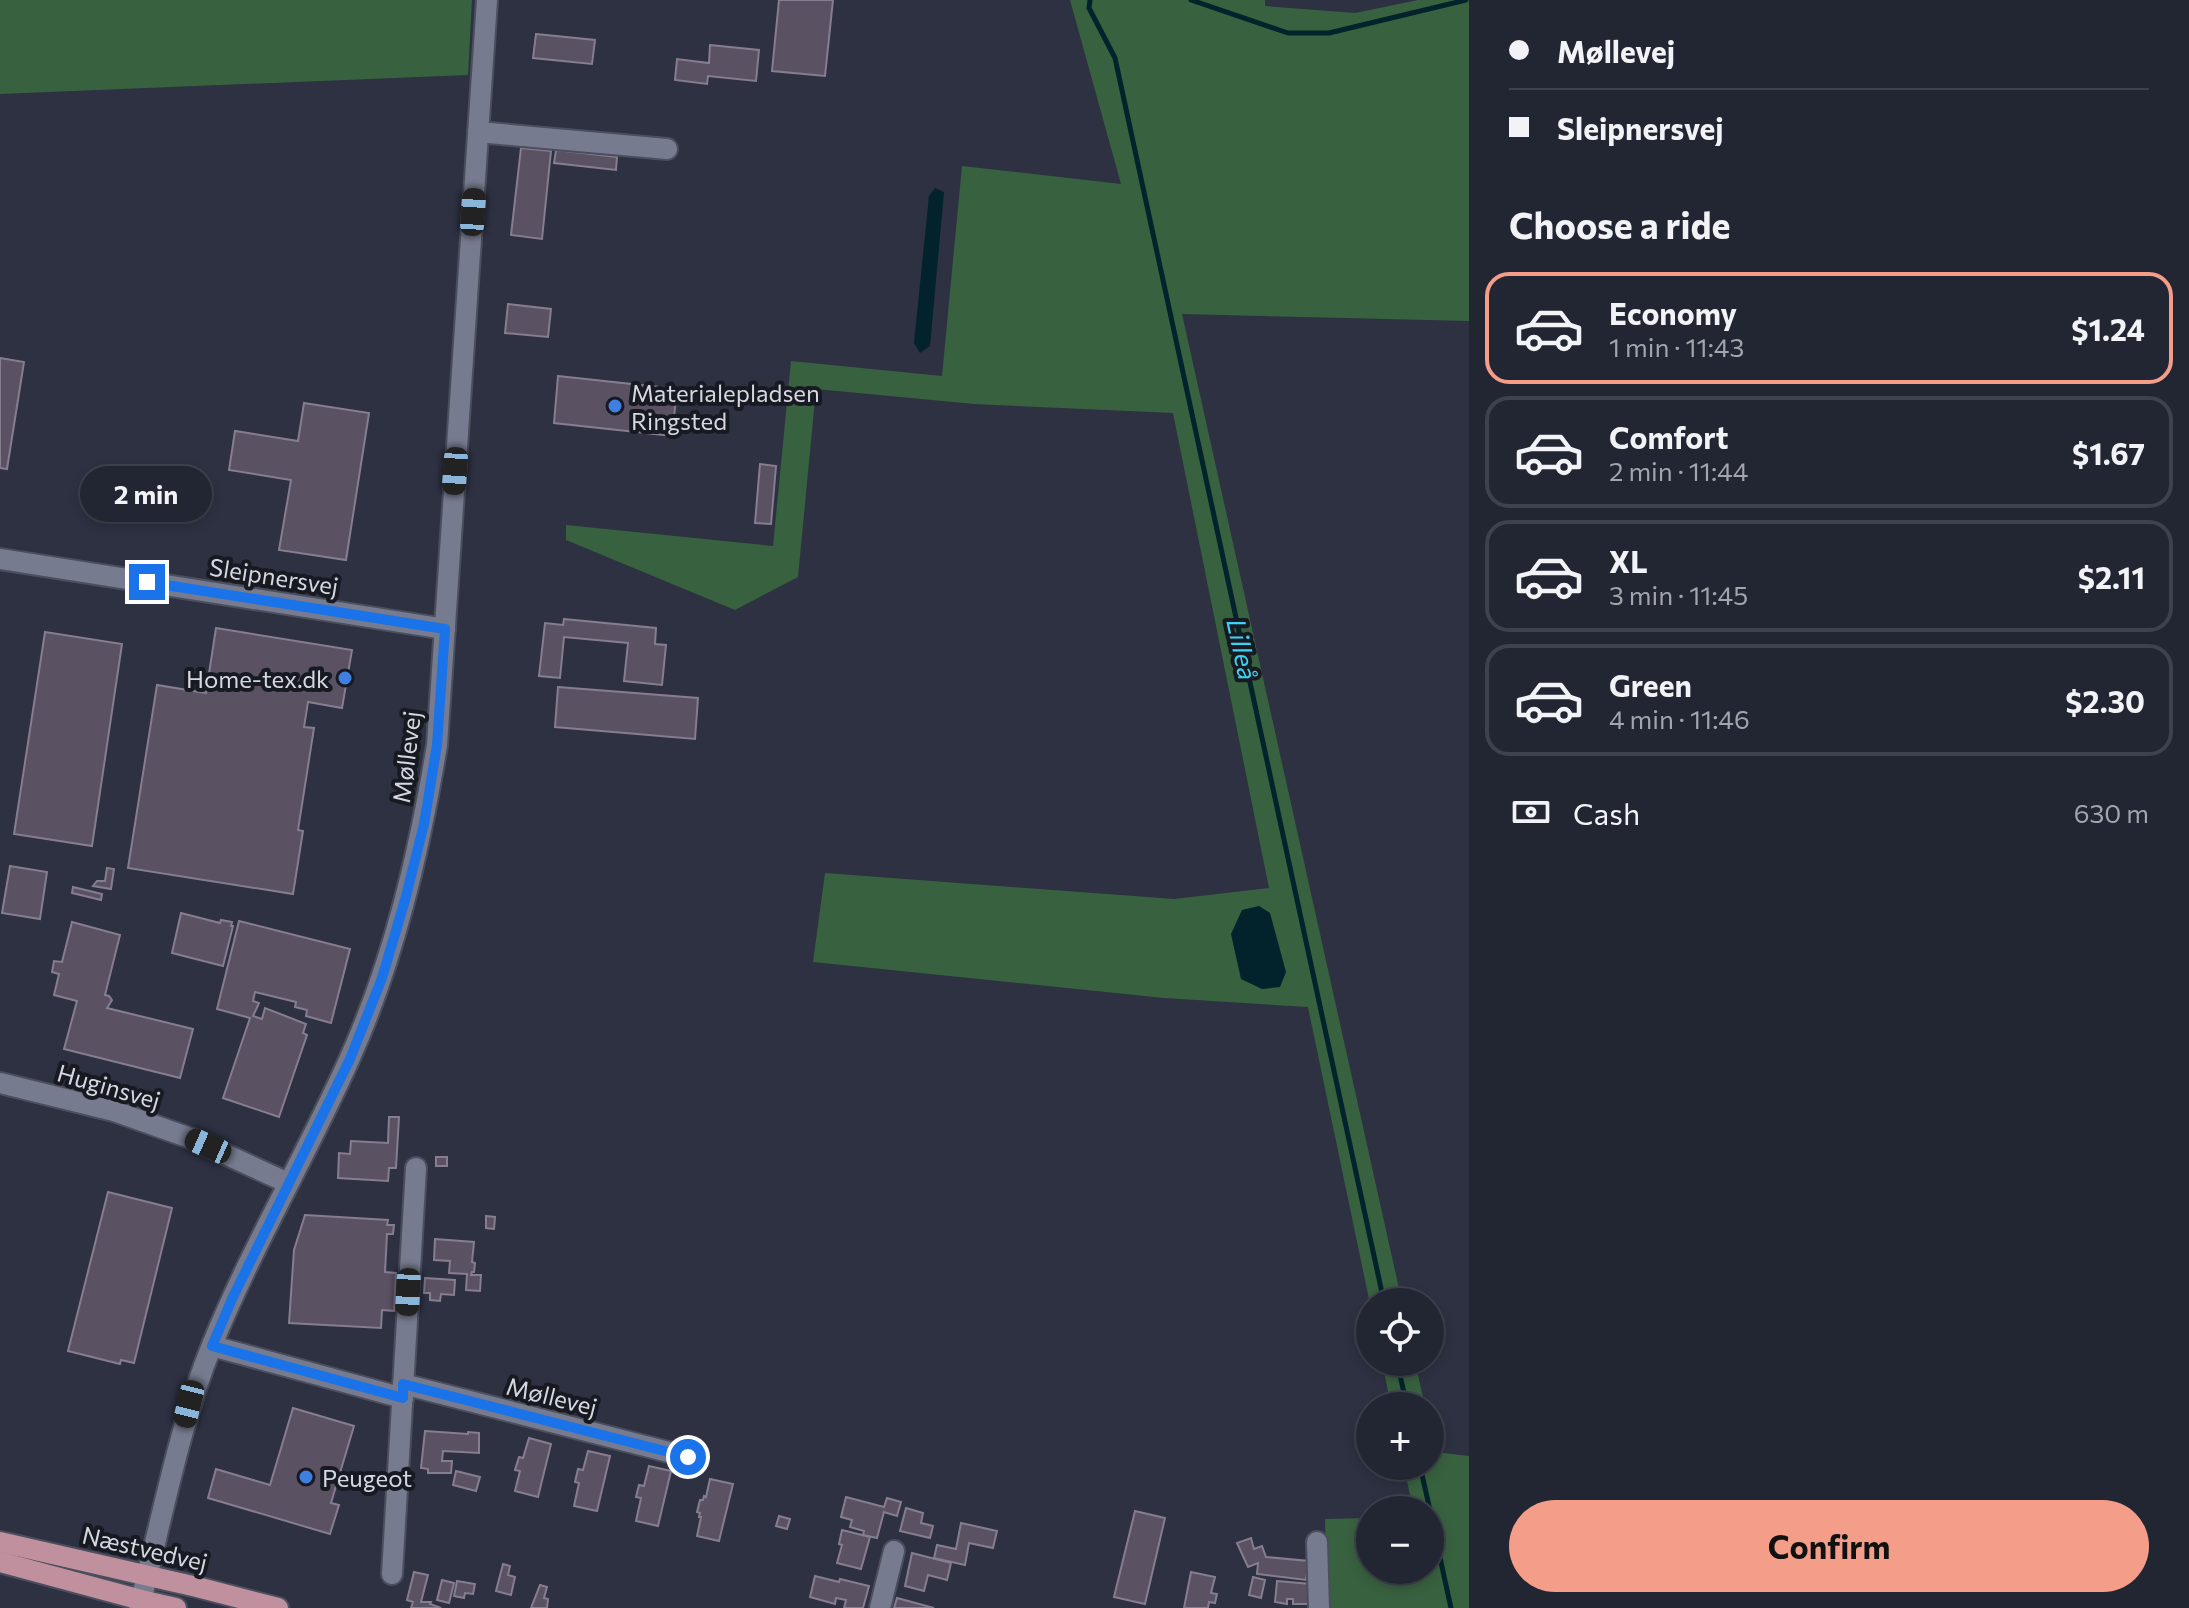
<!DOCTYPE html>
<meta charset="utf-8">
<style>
:root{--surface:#222532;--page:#2a2d3a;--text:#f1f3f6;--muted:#a2a5ac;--line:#3f424d;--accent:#f49e89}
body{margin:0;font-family:Commissioner,sans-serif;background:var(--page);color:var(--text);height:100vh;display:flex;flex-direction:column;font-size:30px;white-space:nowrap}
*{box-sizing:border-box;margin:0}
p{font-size:26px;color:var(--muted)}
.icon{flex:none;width:44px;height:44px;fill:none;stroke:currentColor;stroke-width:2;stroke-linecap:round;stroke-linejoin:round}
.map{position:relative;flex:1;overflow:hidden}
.panel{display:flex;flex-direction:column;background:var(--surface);width:720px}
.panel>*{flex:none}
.guide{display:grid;align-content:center;height:176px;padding:0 40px;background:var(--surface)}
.tools{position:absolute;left:1356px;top:1288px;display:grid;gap:16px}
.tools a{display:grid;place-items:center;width:88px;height:88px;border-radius:50%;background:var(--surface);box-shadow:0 4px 12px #0003,0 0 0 2px var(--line);font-size:40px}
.end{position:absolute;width:36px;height:36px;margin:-18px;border:10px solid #1a73e8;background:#fff;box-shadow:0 0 0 4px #fff}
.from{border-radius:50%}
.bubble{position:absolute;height:56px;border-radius:28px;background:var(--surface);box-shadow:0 4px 12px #0003,0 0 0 2px var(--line);font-size:26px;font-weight:700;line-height:56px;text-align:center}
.car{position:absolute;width:24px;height:48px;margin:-24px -12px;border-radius:10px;box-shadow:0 0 6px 2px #0007;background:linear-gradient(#222 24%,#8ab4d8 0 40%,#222 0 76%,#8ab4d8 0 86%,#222 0)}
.guide b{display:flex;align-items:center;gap:28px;height:76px;font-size:30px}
.guide b+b{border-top:2px solid var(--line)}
.guide i{width:20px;height:20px;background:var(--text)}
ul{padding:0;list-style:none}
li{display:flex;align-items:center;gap:24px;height:112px;margin:0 16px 12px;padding:0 24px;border:4px solid var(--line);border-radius:24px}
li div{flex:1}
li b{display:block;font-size:30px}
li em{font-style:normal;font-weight:700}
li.on{border-color:var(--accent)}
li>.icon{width:72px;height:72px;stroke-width:1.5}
h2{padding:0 40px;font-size:36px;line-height:96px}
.pay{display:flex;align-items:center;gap:20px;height:88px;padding:0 40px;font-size:30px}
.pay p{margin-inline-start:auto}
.action{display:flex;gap:16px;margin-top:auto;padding:16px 40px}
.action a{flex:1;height:92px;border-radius:48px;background:var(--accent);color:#111;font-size:32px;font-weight:700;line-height:92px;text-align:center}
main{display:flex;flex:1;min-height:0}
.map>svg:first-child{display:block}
.green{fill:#38613f}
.water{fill:#02232b}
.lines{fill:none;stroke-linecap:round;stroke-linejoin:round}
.stream{stroke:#02232b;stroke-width:5}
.building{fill:#5a5163;stroke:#867d90;stroke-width:2}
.street-casing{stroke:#4b4e5c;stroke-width:24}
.primary-casing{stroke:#4b4e5c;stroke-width:24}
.street{stroke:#767b8f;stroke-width:20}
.primary{stroke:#c1909e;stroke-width:20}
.route{stroke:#1a73e8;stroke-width:10}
.shop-dot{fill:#3f7fe0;stroke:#181a21;stroke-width:3}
.labels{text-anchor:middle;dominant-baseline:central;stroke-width:8;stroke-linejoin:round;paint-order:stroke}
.poi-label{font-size:24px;fill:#d5d8e2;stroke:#181a21;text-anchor:start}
.street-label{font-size:24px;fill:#d5d8e2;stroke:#181a21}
.water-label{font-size:26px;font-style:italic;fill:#3bd3f6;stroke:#181a21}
</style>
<main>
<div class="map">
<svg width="1469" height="1608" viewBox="0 0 1469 1608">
<rect width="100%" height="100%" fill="#2d3142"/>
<g class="green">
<path d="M0,0H472L468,75L0,94Z"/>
<path d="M1070,0H1265V6L1355,13L1418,0H1469V321L1182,314L1402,1302H1370V1304L1308,1007L1164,998L813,962L825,873L1174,899L1269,888L1173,413L974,404L816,389L798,577L735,610L566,540V525L773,546L791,361L942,376L962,166L1121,184Z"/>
<path d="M1382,1362H1415L1425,1406H1391Z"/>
<path d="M1430,1429L1435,1452L1469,1456V1608H1327L1325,1519L1370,1518V1570H1430V1510H1413L1404,1466H1430Z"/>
</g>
<g class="water">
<path d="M935,188L944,192L930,346L920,353L914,343L929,196Z"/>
<path d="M1259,906L1270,913L1286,972L1280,987L1262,989L1241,979L1231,934L1242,910Z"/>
</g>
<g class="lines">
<g class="stream">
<path d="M1090,0L1089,8L1115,58L1384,1302"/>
<path d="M1191,0L1288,33H1329L1466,0"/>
<path d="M1397,1362L1407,1406"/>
<path d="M1420,1466L1430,1510"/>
<path d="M1430,1512L1451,1608"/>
</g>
</g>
<g class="building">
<path d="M779,0H833L825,76L772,71Z"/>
<path d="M536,34L595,40L592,64L533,58Z"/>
<path d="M710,45L759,50L756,81L708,76L707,84L675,80L677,59L709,63Z"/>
<path d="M521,148L551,151L542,239L511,235Z"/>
<path d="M556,150L617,157L616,170L554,163Z"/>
<path d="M508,304L551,309L548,337L505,333Z"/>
<path d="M0,358L24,362L7,469L0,468Z"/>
<path d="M558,376L677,389L672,436L554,423Z"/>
<path d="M304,403L369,413L346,560L279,550L291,480L229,470L235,431L298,441Z"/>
<path d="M760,464L776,466L771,524L755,523Z"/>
<path d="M564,619L656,628L655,644L666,645L662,685L624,681L628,643L564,637L560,678L539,676L545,623L563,625Z"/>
<path d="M216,628L352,650L342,708L308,702L304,727L314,728L298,830L303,831L293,894L128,868L157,685L206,693Z"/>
<path d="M45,632L122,644L92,846L14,834Z"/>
<path d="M558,687L698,698L695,739L555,727Z"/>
<path d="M10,866L47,872L40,919L2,913Z"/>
<path d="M107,868L114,869L111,889L93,886L97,881H105Z"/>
<path d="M73,887L102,894L101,900L72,893Z"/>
<path d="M181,913L220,923L221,920L232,922L231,926H233L223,966L172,953Z"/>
<path d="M239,921L350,949L331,1023L306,1016L307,1010L295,1007L296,1002L255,992L253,1001L259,1003L253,1016L262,1019L265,1008L306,1024L303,1033L307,1035L279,1117L223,1098L250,1018L217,1009Z"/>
<path d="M72,922L120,935L105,995L109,996L112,1000L107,1008L193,1029L180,1078L64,1049L77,1001L54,995L59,974L52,972L54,961L62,962Z"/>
<path d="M389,1117H399L396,1168H389L388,1181L338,1178L339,1153L350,1154L351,1141L388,1143Z"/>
<rect x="436" y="1157" width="11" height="9"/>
<path d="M108,1192L172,1208L134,1363L121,1360L120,1364L68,1351Z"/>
<path d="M305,1215L388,1220L387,1225H394L393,1234H387L385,1272L396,1273L394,1311L382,1310L381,1328L289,1323L294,1250Z"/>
<path d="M486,1216L495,1217L494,1229L486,1228Z"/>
<path d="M435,1239L474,1242L472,1262L475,1263L474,1272H472L471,1275H481L480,1291L466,1290L467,1274L449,1273L450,1261L434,1260Z"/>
<path d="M425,1278L455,1280L454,1295L441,1294L440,1301L430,1300V1293H424Z"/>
<path d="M293,1408L354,1426L331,1503L339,1505L330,1534L208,1498L216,1469L270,1485Z"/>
<path d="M425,1431L468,1434V1432L479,1433V1453L443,1451L442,1461H452L451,1473H428V1469L421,1468Z"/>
<path d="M529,1438L551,1444L538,1497L515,1491L520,1471L515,1470L519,1457L523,1458Z"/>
<path d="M588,1451L610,1456L597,1511L574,1506L579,1483L575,1482L578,1469L583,1470Z"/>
<path d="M649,1466L671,1471L658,1526L636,1521L641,1498L636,1497L639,1485L644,1486Z"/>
<path d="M456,1471L480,1477L476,1491L453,1485Z"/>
<path d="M710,1479L733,1484L719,1541L697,1536L701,1517H699L700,1513L697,1512L700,1500H703L704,1496L706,1497Z"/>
<path d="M846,1497L884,1507L887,1498L901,1502L897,1516L884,1512L877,1538L863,1535L864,1531L850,1527L852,1520L841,1517Z"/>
<path d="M906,1508L923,1513L921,1523L933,1526L930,1538L900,1531Z"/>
<path d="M1135,1511L1165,1518L1145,1604L1114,1597Z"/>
<path d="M779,1516L790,1519L787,1529L776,1526Z"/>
<path d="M961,1523L997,1531L993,1548L969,1543L965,1565L934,1558L937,1545L956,1549Z"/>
<path d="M842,1530L870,1537L861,1569L837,1563L842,1545L839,1544Z"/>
<path d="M1251,1538L1254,1549L1262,1546L1266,1557L1309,1561L1306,1580L1257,1574L1258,1563L1248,1567L1237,1543Z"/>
<path d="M912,1553L951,1563L947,1580L928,1575L924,1591L905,1586Z"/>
<path d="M503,1564L510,1566L508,1575L515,1577L511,1595L496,1591Z"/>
<path d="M414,1572L428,1575L421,1602H431L430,1604L441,1608H411L413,1602L407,1600Z"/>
<path d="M1191,1572L1215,1577L1211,1593L1217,1594L1215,1603L1209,1602L1208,1608H1184Z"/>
<path d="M815,1576L839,1582L840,1579L869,1586L863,1608H844L846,1600L836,1598L835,1604L810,1597Z"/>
<path d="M1253,1577L1265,1580L1261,1598L1249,1595Z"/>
<path d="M442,1580L454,1583L449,1603L437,1600Z"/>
<path d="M457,1581L475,1584L473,1594L465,1593L464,1598L454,1596Z"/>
<path d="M1277,1581L1311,1584V1604H1293V1599H1287V1604L1275,1602Z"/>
<path d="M540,1585L547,1587L544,1598L548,1599L547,1608H531Z"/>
<path d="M897,1598L934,1608H894Z"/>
</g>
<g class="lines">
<g class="street-casing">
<g id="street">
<path d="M478,132L667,149"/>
<path d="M0,559L445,629"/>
<path d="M0,1083L114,1111L190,1138L288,1183"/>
<path d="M212,1346L403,1398"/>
<path d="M403,1384L688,1457"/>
<path d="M1317,1542L1319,1608"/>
<path d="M392,1574L416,1168"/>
<path d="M139,1608C162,1520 178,1429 212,1345C252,1247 306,1156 349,1060C394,960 419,853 437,745L487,0"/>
<path d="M880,1608L894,1551"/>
</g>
</g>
<g class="primary-casing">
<g id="primary">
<path d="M0,1542L197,1587L278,1608"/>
<path d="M0,1562L141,1600L176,1608"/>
</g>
</g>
<use href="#street" class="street"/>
<use href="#primary" class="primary"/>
</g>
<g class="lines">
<path class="route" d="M147,582L445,629L437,745L424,824L405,900L382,978L350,1059L232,1299L212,1346L403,1398V1384L688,1457"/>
</g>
<g class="shop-dot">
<circle cx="615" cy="406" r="8"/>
<circle cx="345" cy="678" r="8"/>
<circle cx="306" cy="1477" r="8"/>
</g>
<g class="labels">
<g class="poi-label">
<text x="631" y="392">Materialepladsen<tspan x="631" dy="28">Ringsted</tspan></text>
<text x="329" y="678" text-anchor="end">Home-tex.dk</text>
<text x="322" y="1477">Peugeot</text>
</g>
<g class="street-label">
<text transform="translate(274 576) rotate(9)">Sleipnersvej</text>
<text transform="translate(406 757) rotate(-83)">Møllevej</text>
<text transform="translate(109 1086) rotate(16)">Huginsvej</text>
<text transform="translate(552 1396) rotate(14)">Møllevej</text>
<text transform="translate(145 1548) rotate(13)">Næstvedvej</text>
</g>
<g class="water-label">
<text transform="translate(1243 649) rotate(78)">Lilleå</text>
</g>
</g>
</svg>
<div class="tools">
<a><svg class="icon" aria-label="locate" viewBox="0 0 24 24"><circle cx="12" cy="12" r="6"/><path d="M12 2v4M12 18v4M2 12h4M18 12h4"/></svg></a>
<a>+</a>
<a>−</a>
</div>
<i class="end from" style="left:688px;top:1457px"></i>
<i class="end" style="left:147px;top:582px"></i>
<div class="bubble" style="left:80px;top:466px;width:132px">2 min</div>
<i class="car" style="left:473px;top:212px;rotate:4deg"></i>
<i class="car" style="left:455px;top:471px;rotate:184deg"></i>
<i class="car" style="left:208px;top:1146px;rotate:294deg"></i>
<i class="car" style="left:408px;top:1292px;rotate:183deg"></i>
<i class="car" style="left:189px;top:1404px;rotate:194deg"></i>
</div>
<section class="panel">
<div class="guide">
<b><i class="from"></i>Møllevej</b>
<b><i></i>Sleipnersvej</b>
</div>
<h2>Choose a ride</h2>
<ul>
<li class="on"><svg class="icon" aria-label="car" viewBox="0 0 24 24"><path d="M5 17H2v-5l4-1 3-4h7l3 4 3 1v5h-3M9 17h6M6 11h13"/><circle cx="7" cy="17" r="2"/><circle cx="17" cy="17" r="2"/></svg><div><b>Economy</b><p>1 min · 11:43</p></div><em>$1.24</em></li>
<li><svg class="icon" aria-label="car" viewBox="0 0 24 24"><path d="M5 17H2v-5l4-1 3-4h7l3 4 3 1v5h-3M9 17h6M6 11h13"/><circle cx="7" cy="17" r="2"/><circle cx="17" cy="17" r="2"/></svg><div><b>Comfort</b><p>2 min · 11:44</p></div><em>$1.67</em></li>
<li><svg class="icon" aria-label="car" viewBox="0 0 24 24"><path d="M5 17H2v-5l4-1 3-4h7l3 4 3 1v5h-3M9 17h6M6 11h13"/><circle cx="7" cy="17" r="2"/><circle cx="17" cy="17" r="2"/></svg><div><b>XL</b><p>3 min · 11:45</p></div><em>$2.11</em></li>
<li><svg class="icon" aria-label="car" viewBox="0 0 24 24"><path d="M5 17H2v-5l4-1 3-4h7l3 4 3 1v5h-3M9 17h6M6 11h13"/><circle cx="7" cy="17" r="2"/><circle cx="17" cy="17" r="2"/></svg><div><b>Green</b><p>4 min · 11:46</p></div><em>$2.30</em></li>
</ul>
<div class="pay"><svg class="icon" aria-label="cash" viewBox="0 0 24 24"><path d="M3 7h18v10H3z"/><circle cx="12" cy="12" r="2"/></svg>Cash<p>630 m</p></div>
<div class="action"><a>Confirm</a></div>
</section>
</main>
